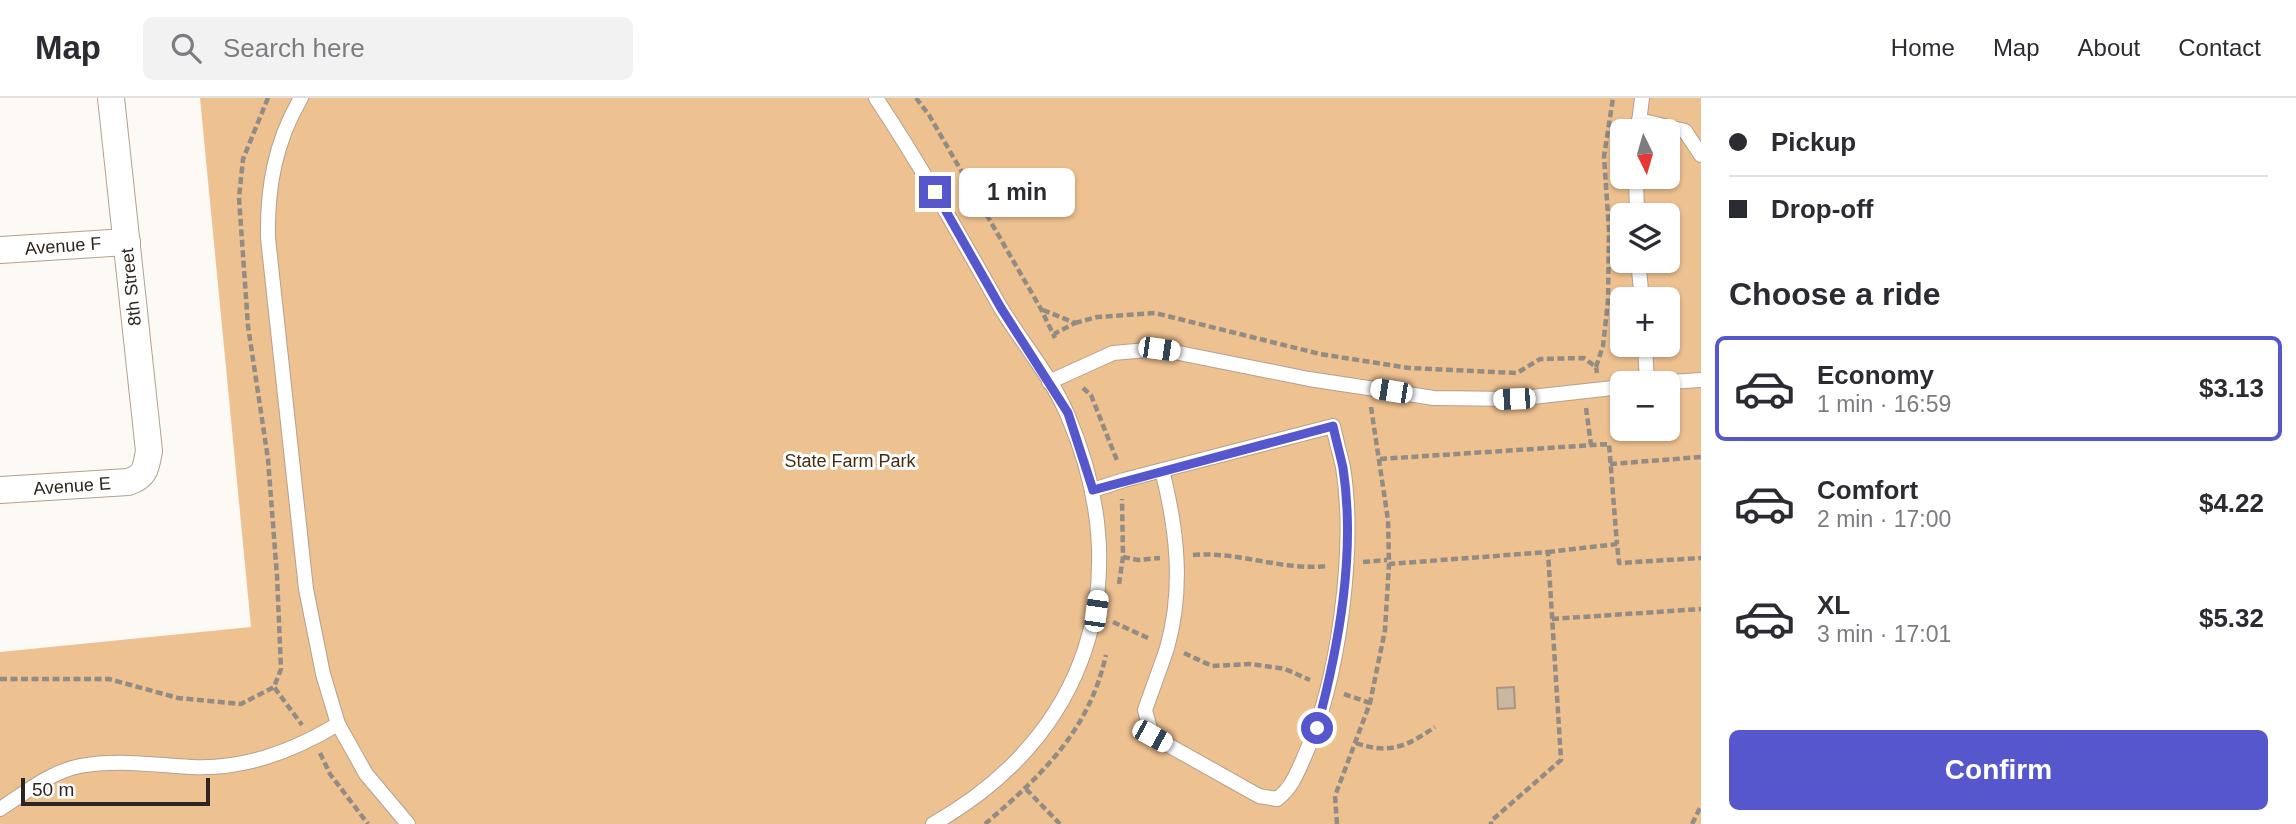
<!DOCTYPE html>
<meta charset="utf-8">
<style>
:root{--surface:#fff;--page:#f2f2f3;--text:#2b2b33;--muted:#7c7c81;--line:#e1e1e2;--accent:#5656cd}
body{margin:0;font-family:Helvetica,sans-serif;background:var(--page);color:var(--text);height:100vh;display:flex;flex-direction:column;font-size:26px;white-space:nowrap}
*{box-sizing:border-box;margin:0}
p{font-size:23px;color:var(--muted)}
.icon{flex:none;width:38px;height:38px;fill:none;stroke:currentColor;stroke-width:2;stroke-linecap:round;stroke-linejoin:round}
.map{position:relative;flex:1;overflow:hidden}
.side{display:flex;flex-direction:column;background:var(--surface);width:595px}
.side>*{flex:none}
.hud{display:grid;align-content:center;height:154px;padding:0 28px;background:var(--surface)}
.needle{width:46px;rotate:175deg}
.controls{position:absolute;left:1610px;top:21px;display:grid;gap:14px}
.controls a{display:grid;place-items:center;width:70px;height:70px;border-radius:10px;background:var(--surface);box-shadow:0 2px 5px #0004;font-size:35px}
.scale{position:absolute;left:21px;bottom:18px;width:189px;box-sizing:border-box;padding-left:7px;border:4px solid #2e261e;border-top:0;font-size:19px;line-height:24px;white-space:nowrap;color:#2e261e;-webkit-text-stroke:5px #fff;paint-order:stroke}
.end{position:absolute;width:32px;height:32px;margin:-16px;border:9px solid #5656cd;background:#fff;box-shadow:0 0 0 4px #fff}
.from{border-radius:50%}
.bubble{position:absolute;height:49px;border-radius:10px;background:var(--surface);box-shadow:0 2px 5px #0004;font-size:23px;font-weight:600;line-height:49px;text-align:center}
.car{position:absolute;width:21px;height:42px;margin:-21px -10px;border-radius:9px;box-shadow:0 0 5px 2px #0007;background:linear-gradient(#fff 24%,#345 0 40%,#fff 0 76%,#345 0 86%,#fff 0)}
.hud b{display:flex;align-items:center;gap:24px;height:66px;font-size:26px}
.hud b+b{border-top:2px solid var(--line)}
.hud i{width:18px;height:18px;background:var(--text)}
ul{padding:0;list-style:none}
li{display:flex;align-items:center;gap:21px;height:105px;margin:0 14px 10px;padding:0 14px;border:4px solid transparent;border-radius:10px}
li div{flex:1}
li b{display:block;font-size:26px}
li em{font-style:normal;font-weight:600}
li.selected{border-color:var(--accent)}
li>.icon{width:63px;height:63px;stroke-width:1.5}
h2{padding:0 28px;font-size:32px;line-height:84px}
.button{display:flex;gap:14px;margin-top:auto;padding:14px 28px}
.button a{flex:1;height:80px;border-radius:10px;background:var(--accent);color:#fff;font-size:28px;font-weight:600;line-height:80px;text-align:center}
header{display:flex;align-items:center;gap:42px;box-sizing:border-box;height:98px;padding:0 35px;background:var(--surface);border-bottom:2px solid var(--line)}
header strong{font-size:33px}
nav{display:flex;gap:38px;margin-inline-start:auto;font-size:24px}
.search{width:490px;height:63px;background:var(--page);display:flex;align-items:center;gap:18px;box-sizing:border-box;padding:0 24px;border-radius:10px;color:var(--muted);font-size:26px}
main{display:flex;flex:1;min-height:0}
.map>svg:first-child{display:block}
.green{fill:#eec191;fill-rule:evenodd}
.building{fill:#cab6a1;stroke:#a99581;stroke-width:2}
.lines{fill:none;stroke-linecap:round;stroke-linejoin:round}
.service-casing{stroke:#b4a08c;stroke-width:16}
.minor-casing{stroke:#b4a08c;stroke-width:28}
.path{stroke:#928c85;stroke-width:4.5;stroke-dasharray:7 3.5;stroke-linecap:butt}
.service{stroke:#fff;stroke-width:14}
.minor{stroke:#fff;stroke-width:26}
.route{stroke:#5656cd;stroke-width:9}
.labels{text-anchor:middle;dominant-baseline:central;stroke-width:6;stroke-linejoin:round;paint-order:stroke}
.street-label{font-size:18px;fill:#2e261e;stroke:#fff}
.park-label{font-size:18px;fill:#462e11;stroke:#fff}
</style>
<header>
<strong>Map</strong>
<div class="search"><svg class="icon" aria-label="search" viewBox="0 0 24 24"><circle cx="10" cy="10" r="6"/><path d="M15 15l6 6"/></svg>Search here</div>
<nav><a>Home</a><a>Map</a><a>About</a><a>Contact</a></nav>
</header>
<main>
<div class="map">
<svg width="1701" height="726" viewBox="0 0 1701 726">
<rect width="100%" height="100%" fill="#fdf9f4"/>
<path class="green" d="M200,0H1701V726H0V554L251,529ZM1622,33H1668V79H1622ZM1622,117H1668V163H1622ZM1622,201H1668V247H1622ZM1622,285H1668V331H1622Z"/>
<path class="building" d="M1514,589L1515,610L1498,611L1497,590Z"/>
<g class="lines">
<g class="service-casing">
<g id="service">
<path d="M301,0C275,44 267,90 268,140L306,491L323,576L338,626L366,676L408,726"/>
<path d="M876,0C920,66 959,136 998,205C1020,243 1051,277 1068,318C1138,482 1089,638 933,726"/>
<path d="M1639,22L1685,33L1701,57"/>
<path d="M1638,33L1642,0"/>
<path d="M1636,79L1637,117"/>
<path d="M1638,163L1642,201"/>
<path d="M1645,247L1647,285"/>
<path d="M1049,284L1113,255L1159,251L1309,281L1434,300L1514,301L1622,289"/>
<path d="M1654,285L1701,282"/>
<path d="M1093,392L1124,382L1333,328C1336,342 1340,356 1343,369C1356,450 1339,582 1305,657C1298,673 1292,690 1277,701L1259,698L1152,638L1145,612C1152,592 1160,571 1167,550C1184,491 1177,431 1162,372"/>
<path d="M0,711C25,695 50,674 80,668C118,661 153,667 191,669C243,672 295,652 338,626"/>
</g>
</g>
<g class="minor-casing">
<g id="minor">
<path d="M0,152L127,144"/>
<path d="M0,392L128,384C145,379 146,370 149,353L111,0"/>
</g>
</g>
<g class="path">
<path d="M268,0L243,61L239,100L248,228L268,361L277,478L281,571L274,589L302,627"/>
<path d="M916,0L929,17L1041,211L1055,240"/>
<path d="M1043,212L1075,225L1054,236"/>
<path d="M1075,225L1097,219L1155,215L1320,256L1409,270L1517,275L1540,261L1584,260L1596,269L1597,275"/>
<path d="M1596,269L1603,248L1608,202L1609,133L1604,58L1613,0"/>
<path d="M1083,290L1091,297L1118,365"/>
<path d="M1371,309L1388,422L1389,466L1548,454L1561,662L1491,723V726"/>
<path d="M1586,310L1591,347"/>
<path d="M1380,361L1609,346L1617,446"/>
<path d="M1610,366L1701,359"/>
<path d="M1548,454L1617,446L1619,465L1701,460"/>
<path d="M1193,457C1239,453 1281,473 1327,468"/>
<path d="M1123,459L1138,462L1160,460"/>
<path d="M1363,464L1387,462"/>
<path d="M1119,486L1123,459L1122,401"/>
<path d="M1552,521L1701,511"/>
<path d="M1113,524L1150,541"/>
<path d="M1184,555L1212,568L1251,566L1285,571L1310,582"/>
<path d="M0,581H109L178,600L241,606L274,589"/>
<path d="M1344,596L1370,605"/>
<path d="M1356,645C1390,657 1407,648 1435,629"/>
<path d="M320,655L330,676L368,726"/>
<path d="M1026,691L1060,726"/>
<path d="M985,726C1042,677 1089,633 1106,557"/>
<path d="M1337,726L1335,698L1370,605L1385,532L1389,466"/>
<path d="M1692,726L1701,708"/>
</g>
<use href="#service" class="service"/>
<use href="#minor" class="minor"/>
</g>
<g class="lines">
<path class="route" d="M935,94L1001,210L1068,315L1093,392L1333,328C1336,342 1340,356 1343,370C1356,455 1339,547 1317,630"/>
</g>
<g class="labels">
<g class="street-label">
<text transform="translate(63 148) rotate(-4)">Avenue F</text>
<text transform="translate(131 189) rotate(-96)">8th Street</text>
<text transform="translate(72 388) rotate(-4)">Avenue E</text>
</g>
<g class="park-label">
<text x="850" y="363">State Farm Park</text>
</g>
</g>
</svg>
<div class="controls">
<a><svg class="needle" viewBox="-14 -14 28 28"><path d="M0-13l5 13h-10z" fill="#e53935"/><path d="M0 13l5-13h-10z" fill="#7c7c81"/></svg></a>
<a><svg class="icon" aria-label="layers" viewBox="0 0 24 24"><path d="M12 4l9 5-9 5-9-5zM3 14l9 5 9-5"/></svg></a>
<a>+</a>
<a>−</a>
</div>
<div class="scale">50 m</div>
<i class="end from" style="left:1317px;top:630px"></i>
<i class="end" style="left:935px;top:94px"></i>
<div class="bubble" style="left:959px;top:70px;width:116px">1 min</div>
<i class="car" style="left:1159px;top:251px;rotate:98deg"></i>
<i class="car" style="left:1391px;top:293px;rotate:279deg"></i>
<i class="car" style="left:1514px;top:301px;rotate:268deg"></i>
<i class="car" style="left:1096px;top:513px;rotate:8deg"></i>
<i class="car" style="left:1152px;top:638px;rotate:119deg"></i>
</div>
<section class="side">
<div class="hud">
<b><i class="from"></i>Pickup</b>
<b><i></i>Drop-off</b>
</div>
<h2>Choose a ride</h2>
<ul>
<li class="selected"><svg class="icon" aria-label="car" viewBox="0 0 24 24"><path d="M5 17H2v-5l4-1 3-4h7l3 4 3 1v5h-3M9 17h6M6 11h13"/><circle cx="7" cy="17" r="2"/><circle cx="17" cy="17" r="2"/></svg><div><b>Economy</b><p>1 min · 16:59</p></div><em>$3.13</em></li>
<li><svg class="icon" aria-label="car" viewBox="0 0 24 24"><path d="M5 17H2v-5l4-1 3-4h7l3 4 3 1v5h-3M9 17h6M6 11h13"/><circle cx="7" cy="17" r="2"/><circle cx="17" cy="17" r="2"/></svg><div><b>Comfort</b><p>2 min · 17:00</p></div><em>$4.22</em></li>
<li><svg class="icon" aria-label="car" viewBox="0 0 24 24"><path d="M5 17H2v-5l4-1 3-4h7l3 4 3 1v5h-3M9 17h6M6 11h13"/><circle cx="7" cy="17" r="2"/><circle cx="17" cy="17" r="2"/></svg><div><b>XL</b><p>3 min · 17:01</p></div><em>$5.32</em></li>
</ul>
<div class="button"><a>Confirm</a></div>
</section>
</main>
